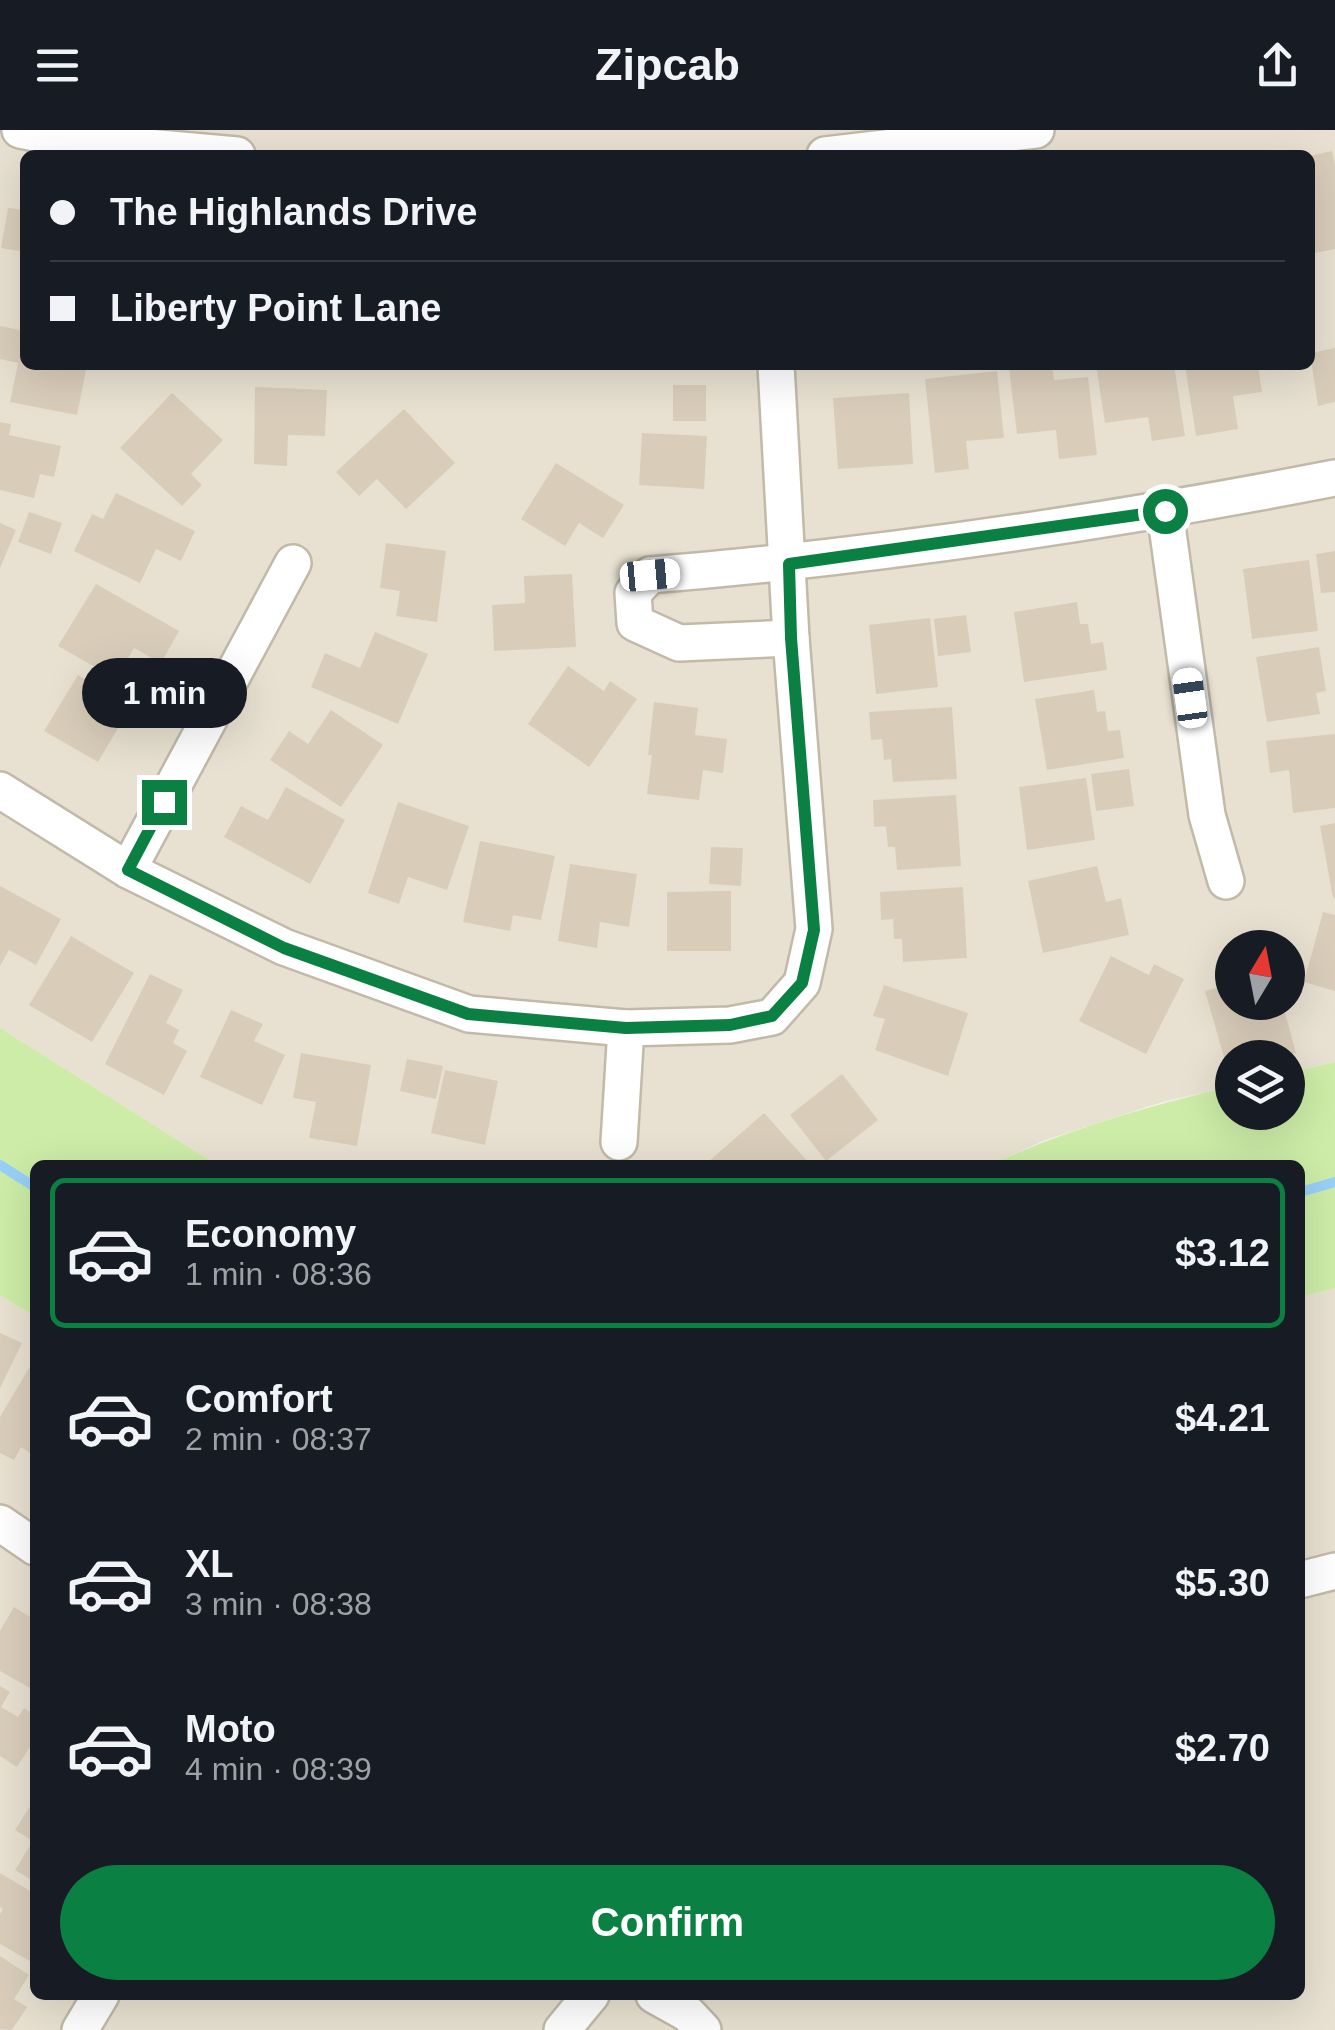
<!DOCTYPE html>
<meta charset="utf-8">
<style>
:root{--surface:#171b24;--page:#242831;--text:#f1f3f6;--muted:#9ea1a6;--line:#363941;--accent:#0b8043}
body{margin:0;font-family:Helvetica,sans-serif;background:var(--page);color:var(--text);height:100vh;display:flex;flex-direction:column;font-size:38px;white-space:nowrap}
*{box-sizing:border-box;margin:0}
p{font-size:32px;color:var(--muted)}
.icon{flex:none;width:55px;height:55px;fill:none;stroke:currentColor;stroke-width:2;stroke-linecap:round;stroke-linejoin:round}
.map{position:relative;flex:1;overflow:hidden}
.side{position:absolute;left:30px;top:1030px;width:1275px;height:840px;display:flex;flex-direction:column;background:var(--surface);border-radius:15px;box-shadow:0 10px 40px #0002}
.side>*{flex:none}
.guide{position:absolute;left:20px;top:20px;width:1295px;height:220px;border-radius:15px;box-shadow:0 10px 40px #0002;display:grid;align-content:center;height:220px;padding:0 30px;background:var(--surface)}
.needle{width:65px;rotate:10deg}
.fabs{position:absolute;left:1215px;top:800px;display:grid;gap:20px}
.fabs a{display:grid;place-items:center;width:90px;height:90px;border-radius:50%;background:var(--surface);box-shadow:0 10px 40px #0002;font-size:50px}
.end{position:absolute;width:45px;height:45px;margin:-22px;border:12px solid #0b8043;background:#fff;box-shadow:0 0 0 5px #fff}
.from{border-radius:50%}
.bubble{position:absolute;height:70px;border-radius:35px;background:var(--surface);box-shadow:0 10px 40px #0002;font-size:32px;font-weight:700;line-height:70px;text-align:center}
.car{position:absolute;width:30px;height:60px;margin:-30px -15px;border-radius:12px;box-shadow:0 0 8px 2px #0007;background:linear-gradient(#fff 24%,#345 0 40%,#fff 0 76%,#345 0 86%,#fff 0)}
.guide b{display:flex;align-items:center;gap:35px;height:95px;font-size:38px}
.guide b+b{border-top:2px solid var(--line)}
.guide i{width:25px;height:25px;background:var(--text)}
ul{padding:18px 0 0;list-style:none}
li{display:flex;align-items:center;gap:30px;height:150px;margin:0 20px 15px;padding:0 10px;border:5px solid transparent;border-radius:15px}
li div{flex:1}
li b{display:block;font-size:38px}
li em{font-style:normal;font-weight:700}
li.current{border-color:var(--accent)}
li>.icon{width:90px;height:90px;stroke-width:1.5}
.primary-button{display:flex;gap:20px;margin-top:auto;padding:20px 30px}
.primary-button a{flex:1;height:115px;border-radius:60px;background:var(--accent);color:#fff;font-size:40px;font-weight:700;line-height:115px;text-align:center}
header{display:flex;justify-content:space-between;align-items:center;height:130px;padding:0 30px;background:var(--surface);font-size:45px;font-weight:700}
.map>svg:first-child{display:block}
.residential{fill:#e8e1d1;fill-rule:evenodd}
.green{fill:#cceca7}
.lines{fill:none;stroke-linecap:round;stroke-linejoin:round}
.stream{stroke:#99cff7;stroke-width:10}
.building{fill:#d9cdba}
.street-casing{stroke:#c2baa8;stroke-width:40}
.street{stroke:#fff;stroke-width:35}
.route{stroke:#0b8043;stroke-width:12}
</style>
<header><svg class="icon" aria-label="menu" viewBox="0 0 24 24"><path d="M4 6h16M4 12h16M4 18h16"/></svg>Zipcab<svg class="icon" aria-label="share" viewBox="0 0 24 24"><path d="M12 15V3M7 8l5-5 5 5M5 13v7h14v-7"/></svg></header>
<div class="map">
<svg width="1335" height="1900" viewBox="0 0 1335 1900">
<rect width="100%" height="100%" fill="#f3efe3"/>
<g class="residential">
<path d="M0,0H1335V932L1288,943V928H1232V956L1162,972L1045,1010L990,1035H217L0,898ZM25,25H1310V235H25ZM1232,818H1288V872H1232Z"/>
<path d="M1335,1158V1900H0V1165L35,1187V1865H1300V1167Z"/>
</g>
<g class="green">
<path d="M0,898L217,1035H35V1187L0,1165Z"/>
<path d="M1335,932V1158L1300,1167V1035H990C1068,999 1149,976 1232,956V982H1288V943Z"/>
</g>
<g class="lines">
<g class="stream">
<path d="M0,1035L35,1057"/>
<path d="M1300,1062L1335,1052"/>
</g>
</g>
<g class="building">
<path d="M1332,21L1335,36V119L1310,124V26Z"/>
<path d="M8,78L25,80V122L1,118Z"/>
<path d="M0,196L25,201V235H87L77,285L10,272L18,233L0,229Z"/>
<path d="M1335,218V272L1318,276L1310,223Z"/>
<path d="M1052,235L1054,250L1088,247L1097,325L1059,329L1056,300L1017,304L1009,238Z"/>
<path d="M1096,235H1174L1185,306L1152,311L1148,287L1105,293Z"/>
<path d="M1185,235H1258L1262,262L1233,266L1238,299L1196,306Z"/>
<path d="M997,241L1004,308L966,311L969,339L935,343L925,249Z"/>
<rect x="673" y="255" width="33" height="36"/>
<path d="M255,257L327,260L325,306L288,305L287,336L254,334Z"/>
<path d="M172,263L223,310L191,344L202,355L182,376L120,318Z"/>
<path d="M909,263L913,334L838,339L833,268Z"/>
<path d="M404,279L455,333L406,379L377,349L359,366L336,342Z"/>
<path d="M0,292L11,294L9,305L61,316L54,347L40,344L34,368L0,360Z"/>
<path d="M642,303L707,306L704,359L639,355Z"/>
<path d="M556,333L624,375L603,408L579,393L565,416L521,389Z"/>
<path d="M116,363L195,401L181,431L156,419L140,453L74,421L92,384L103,389Z"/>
<path d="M29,382L62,393L51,424L18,412Z"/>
<path d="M0,393L16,400L0,438Z"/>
<path d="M386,413L446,421L437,492L396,486L400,461L380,458Z"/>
<path d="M1335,421V462L1321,463L1316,424Z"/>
<path d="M1309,430L1318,501L1252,509L1243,439Z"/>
<path d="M572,444L576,517L494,521L492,475L525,473L524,446Z"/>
<path d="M96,454L179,501L161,533L134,518L116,549L58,516Z"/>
<path d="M1077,472L1080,494H1088L1091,514L1103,512L1107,540L1024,552L1014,482Z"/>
<path d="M966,485L971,522L938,526L934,489Z"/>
<path d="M930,488L938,557L876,564L869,495Z"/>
<path d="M375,502L428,524L398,594L311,557L325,523L360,538Z"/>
<path d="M1319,517L1326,561L1316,563L1320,584L1267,592L1256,527Z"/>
<path d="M568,536L604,561L610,551L637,569L589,637L528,594Z"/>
<path d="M78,545L131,576L98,632L44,601Z"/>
<path d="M1094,560L1097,582L1105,581L1108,601L1120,600L1124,628L1047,640L1035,569Z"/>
<path d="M654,572L698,578L695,605L727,609L723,643L703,640L699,670L647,664L652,625H648Z"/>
<path d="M952,577L957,649L893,652L891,629L884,630L882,609L871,610L869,582Z"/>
<path d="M331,580L383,615L341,677L270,630L289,601L308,614Z"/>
<path d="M1335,604V678L1293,683L1289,640L1270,643L1266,611Z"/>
<path d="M1129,639L1134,676L1096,681L1091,644Z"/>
<path d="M1086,648L1095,710L1027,720L1019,657Z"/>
<path d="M286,657L345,690L310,754L224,707L241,676L268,690Z"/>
<path d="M956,665L961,736L897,740L895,717H888L886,696L874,697L873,670Z"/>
<path d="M398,672L469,696L447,760L408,747L399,774L368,763Z"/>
<path d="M1335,693V768H1333L1320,696Z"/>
<path d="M480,711L555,726L541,790L513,785L510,801L463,792Z"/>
<path d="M711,717L743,718L741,756L709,754Z"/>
<path d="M570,734L637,744L629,797L600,792L597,818L558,811Z"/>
<path d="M1097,736L1106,772L1121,768L1129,805L1043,823L1028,751Z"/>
<path d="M0,756L61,789L36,835L9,820L0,836Z"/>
<path d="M963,757L967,828L903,832L902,809H894L893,789L881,790L880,762Z"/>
<path d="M731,761V821H667V762Z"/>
<path d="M1323,782L1335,785V861L1304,852Z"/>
<path d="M71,806L134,843L92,912L29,875Z"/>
<path d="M1111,826L1149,845L1154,834L1184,849L1146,924L1079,891Z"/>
<path d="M150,844L183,860L166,893L179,900L173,913L187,921L164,965L105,934Z"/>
<path d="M1232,854V872H1282L1296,923L1278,928H1232V940L1228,941L1205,861Z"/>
<path d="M884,855L968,883L948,946L875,920L885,889L873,886Z"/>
<path d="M231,880L263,894L254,911L285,925L262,975L200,947Z"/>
<path d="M301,923L371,935L357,1016L309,1008L316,972L293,968Z"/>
<path d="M407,929L443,936L436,969L400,961Z"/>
<path d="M445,940L498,951L485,1015L431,1003Z"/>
<path d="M842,944L878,990L826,1031L790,985Z"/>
<path d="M764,983L811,1035H711L708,1032Z"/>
<path d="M0,1203L22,1213L0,1258Z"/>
<path d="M29,1238L35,1242V1326L21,1317L14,1330L0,1323V1287Z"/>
<path d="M14,1477L35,1490V1561L0,1541V1501Z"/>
<path d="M0,1556L10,1562L1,1577L18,1587L24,1578L35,1585V1609L17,1637L0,1626Z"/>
<path d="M31,1675L35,1677V1752L15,1740L33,1711L15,1700Z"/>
<path d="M0,1743L35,1764V1834L0,1814V1784L3,1779L0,1777Z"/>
<path d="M0,1826L29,1845L14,1869L27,1877L12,1900L0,1899Z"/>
</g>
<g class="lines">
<g class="street-casing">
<g id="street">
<path d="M20,0L70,10L237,25"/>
<path d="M825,25L1036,0"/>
<path d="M1165,381L1207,685L1226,751"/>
<path d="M791,508L679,513L635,493L633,463L650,445C880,426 1108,392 1335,348"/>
<path d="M0,660L128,740L284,817L469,884L626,898L730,895L772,887L802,853L814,799L791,508L776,235"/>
<path d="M128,740L293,433"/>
<path d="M619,1012L626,898"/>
<path d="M0,1393L35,1417"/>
<path d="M1300,1450L1335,1441"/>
<path d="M654,1865L688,1884L703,1900"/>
<path d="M80,1900L101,1865"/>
<path d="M562,1900L591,1865"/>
</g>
</g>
<use href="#street" class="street"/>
</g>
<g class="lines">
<path class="route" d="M164,672L128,740L284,818L468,884L626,898L730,895L772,886L802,853L814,800L791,508L789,434L1165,381"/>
</g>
</svg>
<div class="fabs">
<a><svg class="needle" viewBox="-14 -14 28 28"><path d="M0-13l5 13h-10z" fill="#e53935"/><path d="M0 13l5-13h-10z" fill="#9ea1a6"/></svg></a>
<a><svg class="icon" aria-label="layers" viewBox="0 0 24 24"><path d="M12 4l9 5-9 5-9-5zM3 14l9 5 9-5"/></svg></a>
</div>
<i class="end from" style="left:1165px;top:381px"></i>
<i class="end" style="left:164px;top:672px"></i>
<div class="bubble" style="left:82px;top:528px;width:165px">1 min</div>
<i class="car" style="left:650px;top:445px;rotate:85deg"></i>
<i class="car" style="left:1190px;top:568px;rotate:352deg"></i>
<div class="guide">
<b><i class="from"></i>The Highlands Drive</b>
<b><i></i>Liberty Point Lane</b>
</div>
<section class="side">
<ul>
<li class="current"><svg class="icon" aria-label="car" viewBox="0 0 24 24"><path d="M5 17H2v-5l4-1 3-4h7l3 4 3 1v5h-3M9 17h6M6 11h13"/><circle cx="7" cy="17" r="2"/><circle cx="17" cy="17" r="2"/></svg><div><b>Economy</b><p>1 min · 08:36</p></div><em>$3.12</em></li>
<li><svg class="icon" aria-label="car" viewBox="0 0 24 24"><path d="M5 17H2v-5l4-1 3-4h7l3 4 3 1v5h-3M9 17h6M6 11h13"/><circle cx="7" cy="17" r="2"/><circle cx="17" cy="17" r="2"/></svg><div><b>Comfort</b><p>2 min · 08:37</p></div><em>$4.21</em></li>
<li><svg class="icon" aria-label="car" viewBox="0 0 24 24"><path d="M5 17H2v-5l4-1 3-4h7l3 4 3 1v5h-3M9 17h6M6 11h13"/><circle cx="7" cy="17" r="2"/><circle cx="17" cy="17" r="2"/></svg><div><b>XL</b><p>3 min · 08:38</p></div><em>$5.30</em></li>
<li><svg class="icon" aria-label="car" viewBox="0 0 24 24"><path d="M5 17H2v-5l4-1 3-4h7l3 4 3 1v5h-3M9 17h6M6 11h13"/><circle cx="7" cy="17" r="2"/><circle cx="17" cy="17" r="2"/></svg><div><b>Moto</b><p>4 min · 08:39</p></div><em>$2.70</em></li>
</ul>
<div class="primary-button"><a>Confirm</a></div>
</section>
</div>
